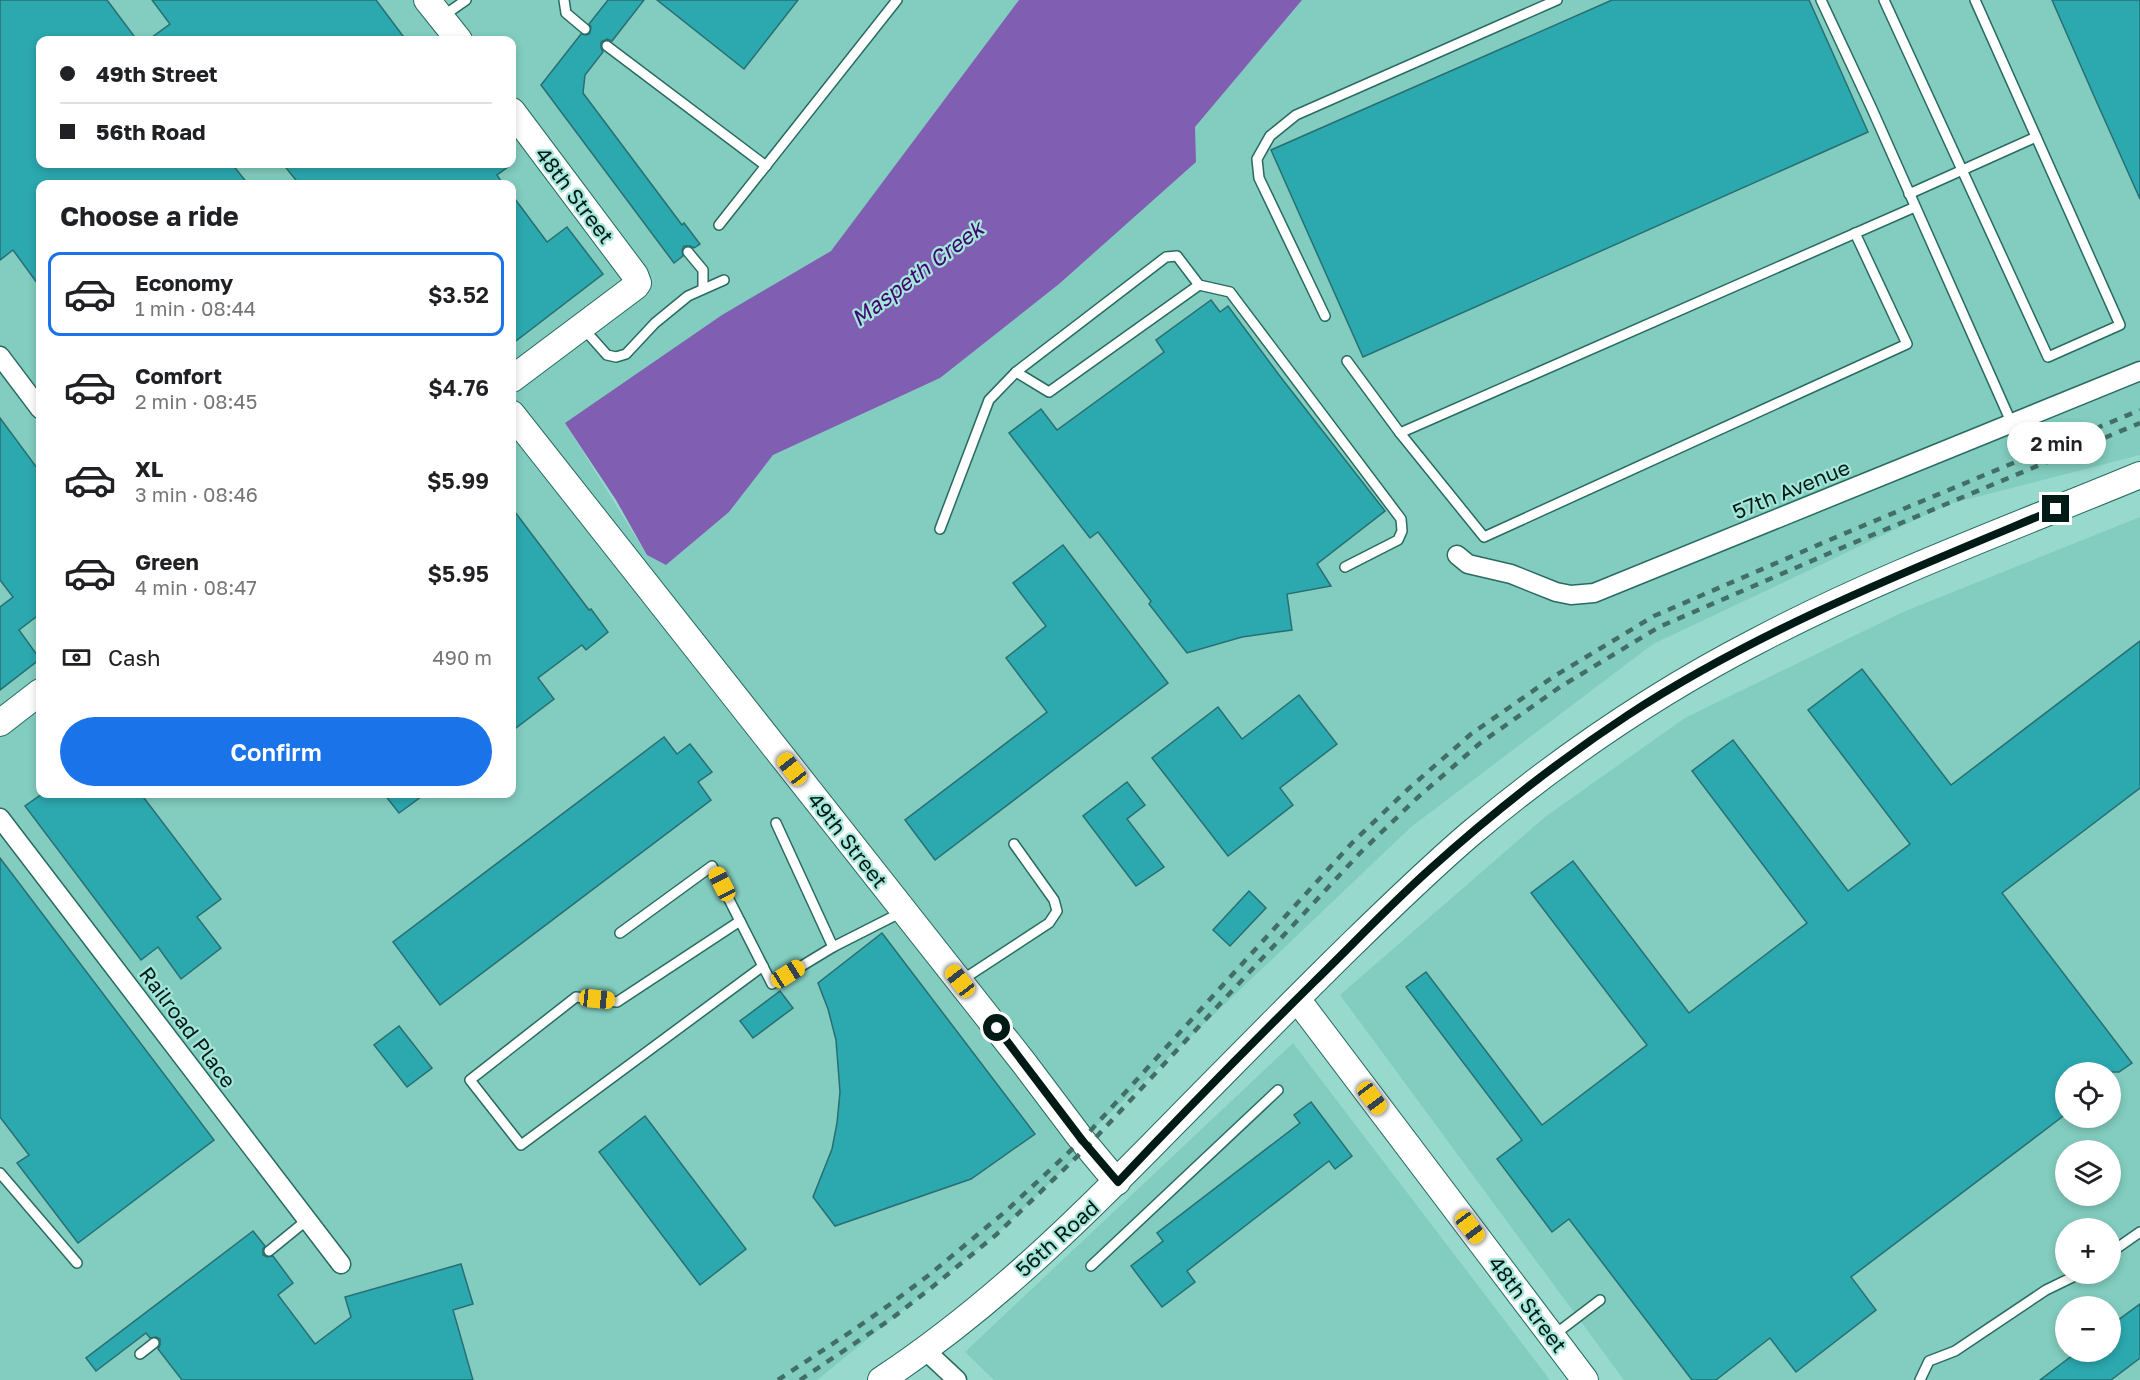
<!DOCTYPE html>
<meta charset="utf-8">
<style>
:root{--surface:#fff;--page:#f6f6f6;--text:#202124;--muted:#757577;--line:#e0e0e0;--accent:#1a73e8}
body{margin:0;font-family:"Golos Text",sans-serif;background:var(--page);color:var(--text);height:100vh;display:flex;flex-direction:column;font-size:22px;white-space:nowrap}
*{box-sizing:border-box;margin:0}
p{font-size:20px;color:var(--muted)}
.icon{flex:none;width:33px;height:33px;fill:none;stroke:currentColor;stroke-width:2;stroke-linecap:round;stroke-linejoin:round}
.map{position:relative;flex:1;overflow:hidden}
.panel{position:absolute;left:36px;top:180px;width:480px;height:618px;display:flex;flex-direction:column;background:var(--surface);border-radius:12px;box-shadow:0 3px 9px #0003}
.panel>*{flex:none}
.guide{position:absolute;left:36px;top:36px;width:480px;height:132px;border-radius:12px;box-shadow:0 3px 9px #0003;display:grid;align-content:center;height:132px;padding:0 24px;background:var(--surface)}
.controls{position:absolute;left:2055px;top:1062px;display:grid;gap:12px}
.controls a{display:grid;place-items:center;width:66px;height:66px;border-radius:50%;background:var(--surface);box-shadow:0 3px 9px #0003;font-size:30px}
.end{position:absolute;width:27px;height:27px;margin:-14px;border:8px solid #001a16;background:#fff;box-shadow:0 0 0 3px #fff}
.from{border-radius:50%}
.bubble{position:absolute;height:42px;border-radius:21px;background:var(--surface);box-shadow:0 3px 9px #0003;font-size:20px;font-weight:600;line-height:42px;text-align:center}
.car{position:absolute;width:18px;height:36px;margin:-18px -9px;border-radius:8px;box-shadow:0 0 4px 2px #0007;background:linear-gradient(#f5c518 24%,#345 0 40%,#f5c518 0 76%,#345 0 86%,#f5c518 0)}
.guide b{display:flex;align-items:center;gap:21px;height:57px;font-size:22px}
.guide b+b{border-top:2px solid var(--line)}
.guide i{width:15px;height:15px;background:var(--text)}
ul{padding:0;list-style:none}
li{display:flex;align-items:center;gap:18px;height:84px;margin:0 12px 9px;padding:0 12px;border:3px solid transparent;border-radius:12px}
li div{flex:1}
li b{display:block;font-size:22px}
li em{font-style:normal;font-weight:600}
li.on{border-color:var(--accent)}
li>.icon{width:54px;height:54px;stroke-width:1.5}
h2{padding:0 24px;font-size:27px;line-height:72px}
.pay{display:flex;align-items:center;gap:15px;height:66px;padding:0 24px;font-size:22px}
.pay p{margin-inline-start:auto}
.action{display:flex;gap:12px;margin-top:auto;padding:12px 24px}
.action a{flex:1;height:69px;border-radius:36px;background:var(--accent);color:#fff;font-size:24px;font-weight:600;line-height:69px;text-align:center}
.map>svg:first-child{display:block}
.built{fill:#82cdbf;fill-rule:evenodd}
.water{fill:#805eb2}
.building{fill:#2ca8af;stroke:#286f73;stroke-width:1.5}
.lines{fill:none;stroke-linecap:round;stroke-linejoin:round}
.lane-casing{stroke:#296b60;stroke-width:12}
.street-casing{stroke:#296b60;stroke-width:21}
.secondary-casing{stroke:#296b60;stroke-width:28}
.lane{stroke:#fff;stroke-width:9}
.street{stroke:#fff;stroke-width:18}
.secondary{stroke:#fff;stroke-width:26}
.rail{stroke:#436e66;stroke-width:4.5;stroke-dasharray:8 8;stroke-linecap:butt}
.route{stroke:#001a16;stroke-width:8}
.labels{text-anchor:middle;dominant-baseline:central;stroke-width:4.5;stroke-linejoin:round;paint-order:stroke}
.street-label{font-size:21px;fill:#001a16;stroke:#a4e6d9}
.water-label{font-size:22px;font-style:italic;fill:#400371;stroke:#a4e6d9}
</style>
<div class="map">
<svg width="2140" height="1380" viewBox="0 0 2140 1380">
<rect width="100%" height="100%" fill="#97d9cc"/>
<g class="built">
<path d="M0,0H1019L831,251L565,423L647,555L666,565L729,512L773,455L940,378L1195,127L1302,0H2140V455L1949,504L1653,644L1411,827L1082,1140L1087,1147L997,1234L817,1380H0ZM40,40H512V164H40ZM40,184H512V794H40Z"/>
<path d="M2140,517V1380H1624L1340,995L1545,817L1685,718L1903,612ZM2066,1072H2110V1118H2066ZM2066,1150H2110V1196H2066ZM2066,1228H2110V1274H2066ZM2066,1306H2110V1352H2066Z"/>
<path d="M1293,1043L1550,1380H994L965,1352Z"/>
</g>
<path class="water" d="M1019,0H1302L1195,127L1196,162L1059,284L940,378L773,455L729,512L666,565L647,555L616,500L565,423L722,315L831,251Z"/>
<g class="building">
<path d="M0,0H107L137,40H40V164H232L248,184H40V287L13,250L0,260Z"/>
<path d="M152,0H376L406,40H148L170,24Z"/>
<path d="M608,0H644L612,41L607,39L601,42V48L603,52L585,75L583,93L682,225L684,223L700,244L694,248L690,246H684L682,250L683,256L674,263L541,85L581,34L587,35L590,33L591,27L589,24Z"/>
<path d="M657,0H798L744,69Z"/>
<path d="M1612,0H1809L1868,132L1363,357L1271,150Z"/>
<path d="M2052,0H2140V199L2094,96Z"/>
<path d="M283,164H512L497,175L503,184H299Z"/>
<path d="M512,195L547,242L567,227L603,274L512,344Z"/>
<path d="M1211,300L1220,312L1228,306L1279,375L1385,511L1317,564L1331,586L1287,594L1292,630L1242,637L1187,653L1149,604L1151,601L1098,532L1090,538L1009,433L1041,409L1057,430L1164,352L1156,340Z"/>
<path d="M0,418L40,472V614L19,630L40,659L0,690V607L13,597L0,580Z"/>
<path d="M512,508L589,610L591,609L608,632L586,650L582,645L538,678L554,699L512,731Z"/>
<path d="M1063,545L1168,683L935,860L905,820L1047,712L1006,658L1046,626L1013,583Z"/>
<path d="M2140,641V788L2002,893L2132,1063L2119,1072H2066V1114L1851,1277L1876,1310L1796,1372L1770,1338L1716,1380H1692L1569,1219L1552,1232L1497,1159L1522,1140L1406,987L1426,972L1542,1125L1647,1045L1531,893L1573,861L1689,1013L1807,923L1692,771L1733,740L1848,891L1910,844L1808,710L1862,669L1951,785Z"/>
<path d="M1299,695L1337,744L1280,788L1293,805L1228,856L1152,758L1218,707L1242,739Z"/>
<path d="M664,737L677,754L690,744L712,772L698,782L711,800L440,1005L393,942Z"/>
<path d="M1127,782L1145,805L1127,819L1164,867L1136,886L1083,816Z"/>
<path d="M42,794H141L221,899L197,917L221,948L181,979L158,947L141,960L25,806Z"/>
<path d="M384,794H425L399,813Z"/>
<path d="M0,858L214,1140L78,1243L17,1163L29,1155L0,1117Z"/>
<path d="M1249,891L1266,908L1230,946L1213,930Z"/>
<path d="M882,933L1035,1134L971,1179L835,1226L813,1197L832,1149L837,1123L840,1092L836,1040L828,1009L818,983Z"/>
<path d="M780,991L793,1008L753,1038L740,1021Z"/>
<path d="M399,1026L432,1068L407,1087L374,1045Z"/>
<path d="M1311,1102L1352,1156L1335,1169L1329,1161L1187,1271L1195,1282L1162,1307L1131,1266L1163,1241L1157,1233L1300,1123L1294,1115Z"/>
<path d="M645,1116L746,1249L700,1285L599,1152Z"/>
<path d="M253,1231L265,1246L263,1249V1255L267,1257L273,1256L293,1283L278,1295L315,1344L351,1317L345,1297L461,1264L473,1304L453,1310L473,1380H182L158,1349L160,1345V1339L156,1337L150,1338L146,1333L96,1371L86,1358Z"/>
<path d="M2140,1304V1358L2111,1380H2040L2077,1352H2110V1326Z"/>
</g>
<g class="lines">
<g class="lane-casing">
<g id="lane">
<path d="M564,0L566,13L585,29"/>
<path d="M1821,0L1872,109L2012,424"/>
<path d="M1884,0L2048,357L2120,325L1975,0"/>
<path d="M443,16L466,0"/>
<path d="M607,46L766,166"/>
<path d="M1909,194L2036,137"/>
<path d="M719,225L897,0"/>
<path d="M688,252L703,270V288"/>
<path d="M1325,316L1259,178L1257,159L1270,136L1296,115L1557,0"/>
<path d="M583,328L607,355L616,357L626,354L655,323L688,296L724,280"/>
<path d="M1347,361L1400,433L1484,537L1907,344L1855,233"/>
<path d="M1016,372L1049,392L1199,285"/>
<path d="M1400,433L1915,207"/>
<path d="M940,529L989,400L1016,372L1166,257L1177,256L1199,285L1230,292L1401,519L1402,531L1398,540L1345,567"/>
<path d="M776,823L833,947L902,912"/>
<path d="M740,921L617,1002L576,997L470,1080L521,1145L763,966"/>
<path d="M620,933L712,866L772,984L833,947"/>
<path d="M962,980L1049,923L1057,911L1054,900L1014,844"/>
<path d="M0,1173L77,1263"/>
<path d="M269,1251L307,1220"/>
<path d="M2110,1253L2140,1232"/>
<path d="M1091,1266L1278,1090"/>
<path d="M1554,1335L1600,1300"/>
<path d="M140,1354L154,1343"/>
<path d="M1920,1380L1929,1361L1955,1351L2046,1290L2079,1274"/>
</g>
</g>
<g class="street-casing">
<g id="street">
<path d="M0,356L40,409"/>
<path d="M1457,555L1468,564L1511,574L1556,592L1571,595L1594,593L2140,371"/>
<path d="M0,818L341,1264"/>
<path d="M926,1351L957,1380"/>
</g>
</g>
<g class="secondary-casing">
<g id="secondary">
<path d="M427,0L459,40"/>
<path d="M512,111L635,275L638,283L636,286L512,379"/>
<path d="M512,414L1024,1063L1082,1140L1117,1182"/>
<path d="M0,723L40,692"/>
<path d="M1297,999L1585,1380"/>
<path d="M881,1380C989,1309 1081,1218 1171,1126C1230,1066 1289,1006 1349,947C1388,909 1428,870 1470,834C1558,760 1654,694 1757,641C1880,576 2012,528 2140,475"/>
</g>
</g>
<use href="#lane" class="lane"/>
<use href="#street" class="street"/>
<use href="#secondary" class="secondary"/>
<g class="rail">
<path d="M778,1380L855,1329L889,1305L929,1275L1006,1211L1082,1140L1352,843L1407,790L1471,734L1553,677L1654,616L1841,535L2140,410"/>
<path d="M800,1380L891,1319L931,1288L997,1234L1087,1147L1361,852L1416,799L1479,744L1560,687L1659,627L1846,546L2140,423"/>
</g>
</g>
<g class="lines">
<path class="route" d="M997,1028L1082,1140L1118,1182C1182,1114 1248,1047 1315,981C1353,944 1390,905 1429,870C1491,814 1558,761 1628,715C1762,628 1910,570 2056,509"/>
</g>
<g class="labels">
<g class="street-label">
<text transform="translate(575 195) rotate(53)">48th Street</text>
<text transform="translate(1791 489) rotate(-22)">57th Avenue</text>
<text transform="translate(848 840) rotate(52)">49th Street</text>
<text transform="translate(188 1027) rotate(53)">Railroad Place</text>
<text transform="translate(1057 1238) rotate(-42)">56th Road</text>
<text transform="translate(1528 1304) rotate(53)">48th Street</text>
</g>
<g class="water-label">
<text transform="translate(917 273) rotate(-37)">Maspeth Creek</text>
</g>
</g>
</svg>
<div class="controls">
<a><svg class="icon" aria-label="locate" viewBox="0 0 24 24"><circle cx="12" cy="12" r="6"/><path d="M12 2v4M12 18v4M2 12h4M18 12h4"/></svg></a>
<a><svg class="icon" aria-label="layers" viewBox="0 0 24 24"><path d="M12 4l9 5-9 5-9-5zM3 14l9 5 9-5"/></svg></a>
<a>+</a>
<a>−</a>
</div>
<i class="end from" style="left:997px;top:1028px"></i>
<i class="end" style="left:2056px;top:509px"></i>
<div class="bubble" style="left:2007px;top:422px;width:99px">2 min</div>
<i class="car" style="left:792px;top:769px;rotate:322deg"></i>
<i class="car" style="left:722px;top:884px;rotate:333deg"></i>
<i class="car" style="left:788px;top:974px;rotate:58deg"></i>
<i class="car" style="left:960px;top:981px;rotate:322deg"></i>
<i class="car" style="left:597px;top:999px;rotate:96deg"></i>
<i class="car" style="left:1372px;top:1098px;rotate:143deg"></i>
<i class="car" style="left:1470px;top:1227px;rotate:143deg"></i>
<div class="guide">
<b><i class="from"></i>49th Street</b>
<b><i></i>56th Road</b>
</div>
<section class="panel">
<h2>Choose a ride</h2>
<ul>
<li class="on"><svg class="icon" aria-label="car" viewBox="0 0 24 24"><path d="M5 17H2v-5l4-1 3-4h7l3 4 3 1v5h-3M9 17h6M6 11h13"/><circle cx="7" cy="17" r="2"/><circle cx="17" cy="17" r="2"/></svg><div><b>Economy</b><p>1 min · 08:44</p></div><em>$3.52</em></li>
<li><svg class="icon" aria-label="car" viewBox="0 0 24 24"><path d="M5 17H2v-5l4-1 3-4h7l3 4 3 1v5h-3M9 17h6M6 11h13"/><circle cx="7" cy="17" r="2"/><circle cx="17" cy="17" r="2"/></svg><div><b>Comfort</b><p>2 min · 08:45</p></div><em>$4.76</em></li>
<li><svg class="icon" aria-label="car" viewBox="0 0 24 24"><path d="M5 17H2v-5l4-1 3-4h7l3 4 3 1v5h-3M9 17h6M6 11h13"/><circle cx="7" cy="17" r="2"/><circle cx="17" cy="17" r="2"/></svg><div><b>XL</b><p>3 min · 08:46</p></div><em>$5.99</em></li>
<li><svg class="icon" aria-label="car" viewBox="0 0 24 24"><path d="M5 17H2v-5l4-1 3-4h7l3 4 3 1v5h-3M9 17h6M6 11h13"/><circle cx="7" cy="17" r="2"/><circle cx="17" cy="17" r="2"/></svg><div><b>Green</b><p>4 min · 08:47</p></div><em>$5.95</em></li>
</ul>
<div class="pay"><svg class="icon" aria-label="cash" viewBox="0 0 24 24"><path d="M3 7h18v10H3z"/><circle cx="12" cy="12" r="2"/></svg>Cash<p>490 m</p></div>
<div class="action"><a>Confirm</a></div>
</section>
</div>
